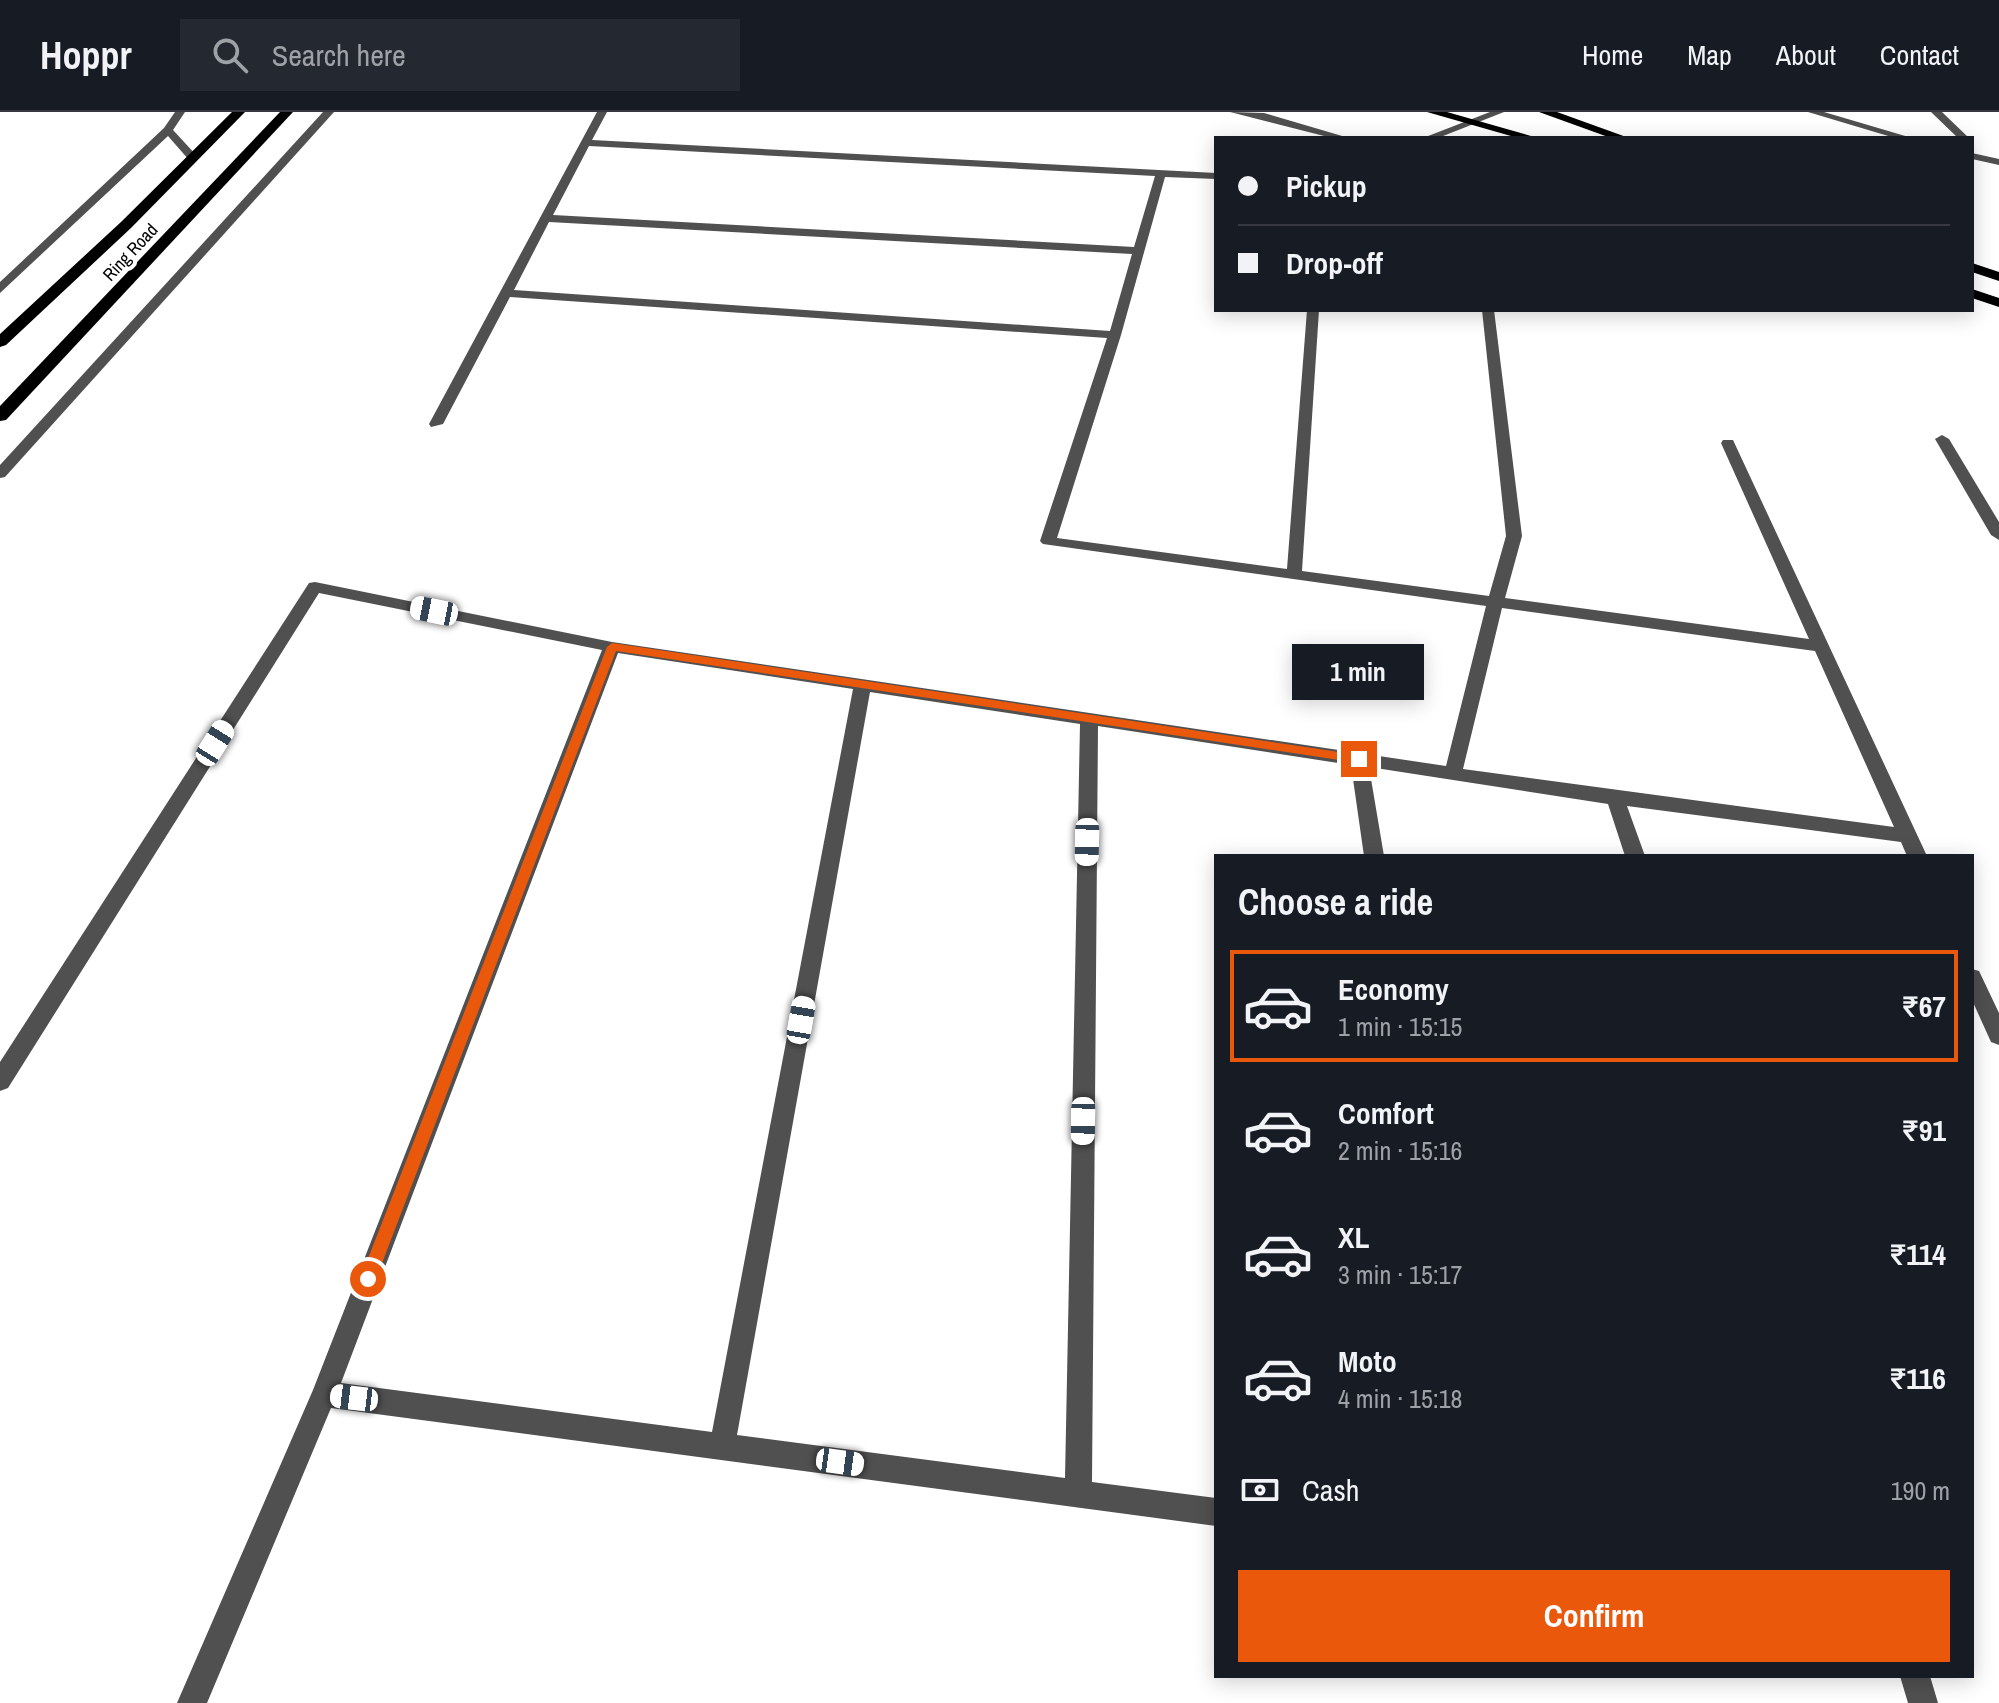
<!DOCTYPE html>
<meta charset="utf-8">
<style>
:root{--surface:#171b24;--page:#242831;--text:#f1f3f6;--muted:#9ea1a6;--line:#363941;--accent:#ea580c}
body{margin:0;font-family:"Archivo Narrow",sans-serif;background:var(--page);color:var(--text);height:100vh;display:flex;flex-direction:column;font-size:30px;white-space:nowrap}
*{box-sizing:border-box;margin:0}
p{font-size:26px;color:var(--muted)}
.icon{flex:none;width:44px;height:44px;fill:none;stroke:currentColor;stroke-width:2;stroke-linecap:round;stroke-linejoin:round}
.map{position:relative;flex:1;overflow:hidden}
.side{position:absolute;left:1214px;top:742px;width:760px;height:824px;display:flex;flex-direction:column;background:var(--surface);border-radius:0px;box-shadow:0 4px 20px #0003}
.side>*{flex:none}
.guide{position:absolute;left:1214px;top:24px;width:760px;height:176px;border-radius:0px;box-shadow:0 4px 20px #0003;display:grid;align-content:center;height:176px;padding:0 24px;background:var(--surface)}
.end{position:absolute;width:36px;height:36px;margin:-18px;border:10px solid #ea580c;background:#fff;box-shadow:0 0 0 4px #fff}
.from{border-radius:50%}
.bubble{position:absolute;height:56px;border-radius:0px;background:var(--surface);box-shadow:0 4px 20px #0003;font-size:26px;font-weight:700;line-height:56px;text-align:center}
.car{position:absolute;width:24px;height:48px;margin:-24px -12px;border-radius:10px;box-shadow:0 0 6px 2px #0007;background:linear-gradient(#fff 24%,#345 0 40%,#fff 0 76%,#345 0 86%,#fff 0)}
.guide b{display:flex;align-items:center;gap:28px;height:76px;font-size:30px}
.guide b+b{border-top:2px solid var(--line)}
.guide i{width:20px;height:20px;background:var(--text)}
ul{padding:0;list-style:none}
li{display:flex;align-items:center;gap:24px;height:112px;margin:0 16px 12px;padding:0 8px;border:4px solid transparent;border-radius:0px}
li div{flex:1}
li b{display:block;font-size:30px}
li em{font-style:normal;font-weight:700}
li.selected{border-color:var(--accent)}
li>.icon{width:72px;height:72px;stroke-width:1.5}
h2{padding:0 24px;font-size:36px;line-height:96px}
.pay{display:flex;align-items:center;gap:20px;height:88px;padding:0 24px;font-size:30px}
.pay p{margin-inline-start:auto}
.button{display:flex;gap:16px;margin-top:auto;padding:16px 24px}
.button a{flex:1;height:92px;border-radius:0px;background:var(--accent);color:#fff;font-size:32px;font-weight:700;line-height:92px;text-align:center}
header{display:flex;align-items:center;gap:48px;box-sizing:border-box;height:112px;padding:0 40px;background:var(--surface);border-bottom:2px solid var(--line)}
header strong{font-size:38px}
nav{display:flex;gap:44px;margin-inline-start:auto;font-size:28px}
.search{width:560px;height:72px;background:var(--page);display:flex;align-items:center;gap:20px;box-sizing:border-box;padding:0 28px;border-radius:0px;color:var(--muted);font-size:30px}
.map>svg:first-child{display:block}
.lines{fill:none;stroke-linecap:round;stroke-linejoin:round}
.minor{fill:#505050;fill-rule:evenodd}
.highway{fill:#000;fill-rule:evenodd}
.route{fill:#ea580c}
.labels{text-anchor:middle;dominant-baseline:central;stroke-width:8;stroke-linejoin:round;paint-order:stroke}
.far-street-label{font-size:18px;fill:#000;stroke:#fff}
</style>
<header>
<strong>Hoppr</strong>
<div class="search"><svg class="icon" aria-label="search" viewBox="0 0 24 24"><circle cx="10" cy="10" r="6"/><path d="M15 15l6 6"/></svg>Search here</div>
<nav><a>Home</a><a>Map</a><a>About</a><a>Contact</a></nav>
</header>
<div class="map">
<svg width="1999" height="1591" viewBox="0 0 1999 1591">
<rect width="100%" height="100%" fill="#fff"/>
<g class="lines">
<g class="minor">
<path d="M175,0H185L173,18L197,44V48H189L168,24L0,181V170L164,16Z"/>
<path d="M323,0H334L5,365L0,366V353Z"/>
<path d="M597,0H607L592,28L1216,61V67L1165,65L1121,223L1057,426L1287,457L1307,198H1319L1302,459L1489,484L1506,424L1482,198H1494L1522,424L1505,486L1809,527L1721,331L1723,328H1733L1927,744H1907L1901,730L1627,694L1645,744H1625L1608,692L1369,655L1384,744H1364L1351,653L1098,614L1092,1370L1216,1386V1414L331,1296L207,1591H177L313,1278L602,538L319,481L8,976L0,979V950L309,471L315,470L612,530L1446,654L1486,494L1043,432L1040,429L1107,226L510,185L443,312L431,315L429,312ZM589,34L1155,64L1134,135L553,103ZM549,110L1132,142L1110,219L514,178ZM1502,496L1815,539L1894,715L1463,657ZM618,541L853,577L712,1320L341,1271ZM870,580L1080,612L1065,1366L737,1323Z"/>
<path d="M1230,0L1264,1L1349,26H1332Z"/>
<path d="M1490,0H1504L1438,26H1423Z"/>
<path d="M1808,0H1824L1912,26H1895Z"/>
<path d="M1931,0H1942L1969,26H1958Z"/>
<path d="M1972,41L1999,47V53L1972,47Z"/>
<path d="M1942,323L1949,327L1999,410V428L1991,423L1935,327Z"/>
<path d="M1972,857L1979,859L1999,901V933L1991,930L1972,888Z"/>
<path d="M1900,1564H1930L1938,1591H1908Z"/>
</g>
<g class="highway">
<path d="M232,0H245L131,116L6,233L0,235V222L121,110Z"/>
<path d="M280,0H293L6,308L0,309V294Z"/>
<path d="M1427,0H1447L1538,26H1518Z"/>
<path d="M1539,0H1557L1629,26H1611Z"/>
<path d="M1972,151L1999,160V169L1972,160Z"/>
<path d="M1972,177L1999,186V195L1972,186Z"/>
</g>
</g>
<path class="route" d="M612,531L1359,643L1365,647L1359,651L616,539L376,1167L368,1175L360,1167L607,535Z"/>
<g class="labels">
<g class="far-street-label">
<text transform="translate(130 140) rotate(-47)">Ring Road</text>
</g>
</g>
</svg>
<i class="end from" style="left:368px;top:1167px"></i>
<i class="end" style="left:1359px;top:647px"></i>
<div class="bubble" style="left:1292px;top:532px;width:132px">1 min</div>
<i class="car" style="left:434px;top:499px;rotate:281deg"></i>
<i class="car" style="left:215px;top:631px;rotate:32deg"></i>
<i class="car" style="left:1087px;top:730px;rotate:181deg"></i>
<i class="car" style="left:801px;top:908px;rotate:10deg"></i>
<i class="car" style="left:1083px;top:1009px;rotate:181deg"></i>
<i class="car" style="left:354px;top:1286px;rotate:277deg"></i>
<i class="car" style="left:840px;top:1350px;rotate:98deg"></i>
<div class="guide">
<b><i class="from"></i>Pickup</b>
<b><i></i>Drop-off</b>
</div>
<section class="side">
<h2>Choose a ride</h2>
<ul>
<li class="selected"><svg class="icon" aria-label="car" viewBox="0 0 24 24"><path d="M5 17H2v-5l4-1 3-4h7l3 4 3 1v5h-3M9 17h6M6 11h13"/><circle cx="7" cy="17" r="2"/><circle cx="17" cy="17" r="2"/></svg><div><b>Economy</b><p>1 min · 15:15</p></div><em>₹67</em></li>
<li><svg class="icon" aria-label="car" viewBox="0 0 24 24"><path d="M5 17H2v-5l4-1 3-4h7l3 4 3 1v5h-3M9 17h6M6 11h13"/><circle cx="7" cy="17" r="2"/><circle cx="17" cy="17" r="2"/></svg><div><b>Comfort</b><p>2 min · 15:16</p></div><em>₹91</em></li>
<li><svg class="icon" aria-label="car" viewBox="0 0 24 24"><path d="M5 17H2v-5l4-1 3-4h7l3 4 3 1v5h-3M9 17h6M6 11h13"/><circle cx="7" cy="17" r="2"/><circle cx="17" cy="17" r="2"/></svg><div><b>XL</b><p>3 min · 15:17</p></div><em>₹114</em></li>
<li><svg class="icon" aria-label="car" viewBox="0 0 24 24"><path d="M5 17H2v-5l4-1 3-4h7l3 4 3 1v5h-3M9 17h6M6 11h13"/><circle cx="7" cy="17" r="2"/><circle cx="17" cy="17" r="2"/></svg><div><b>Moto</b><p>4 min · 15:18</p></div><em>₹116</em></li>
</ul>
<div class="pay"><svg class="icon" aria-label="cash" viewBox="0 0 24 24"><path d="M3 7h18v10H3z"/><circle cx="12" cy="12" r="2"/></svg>Cash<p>190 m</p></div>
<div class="button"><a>Confirm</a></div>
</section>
</div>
